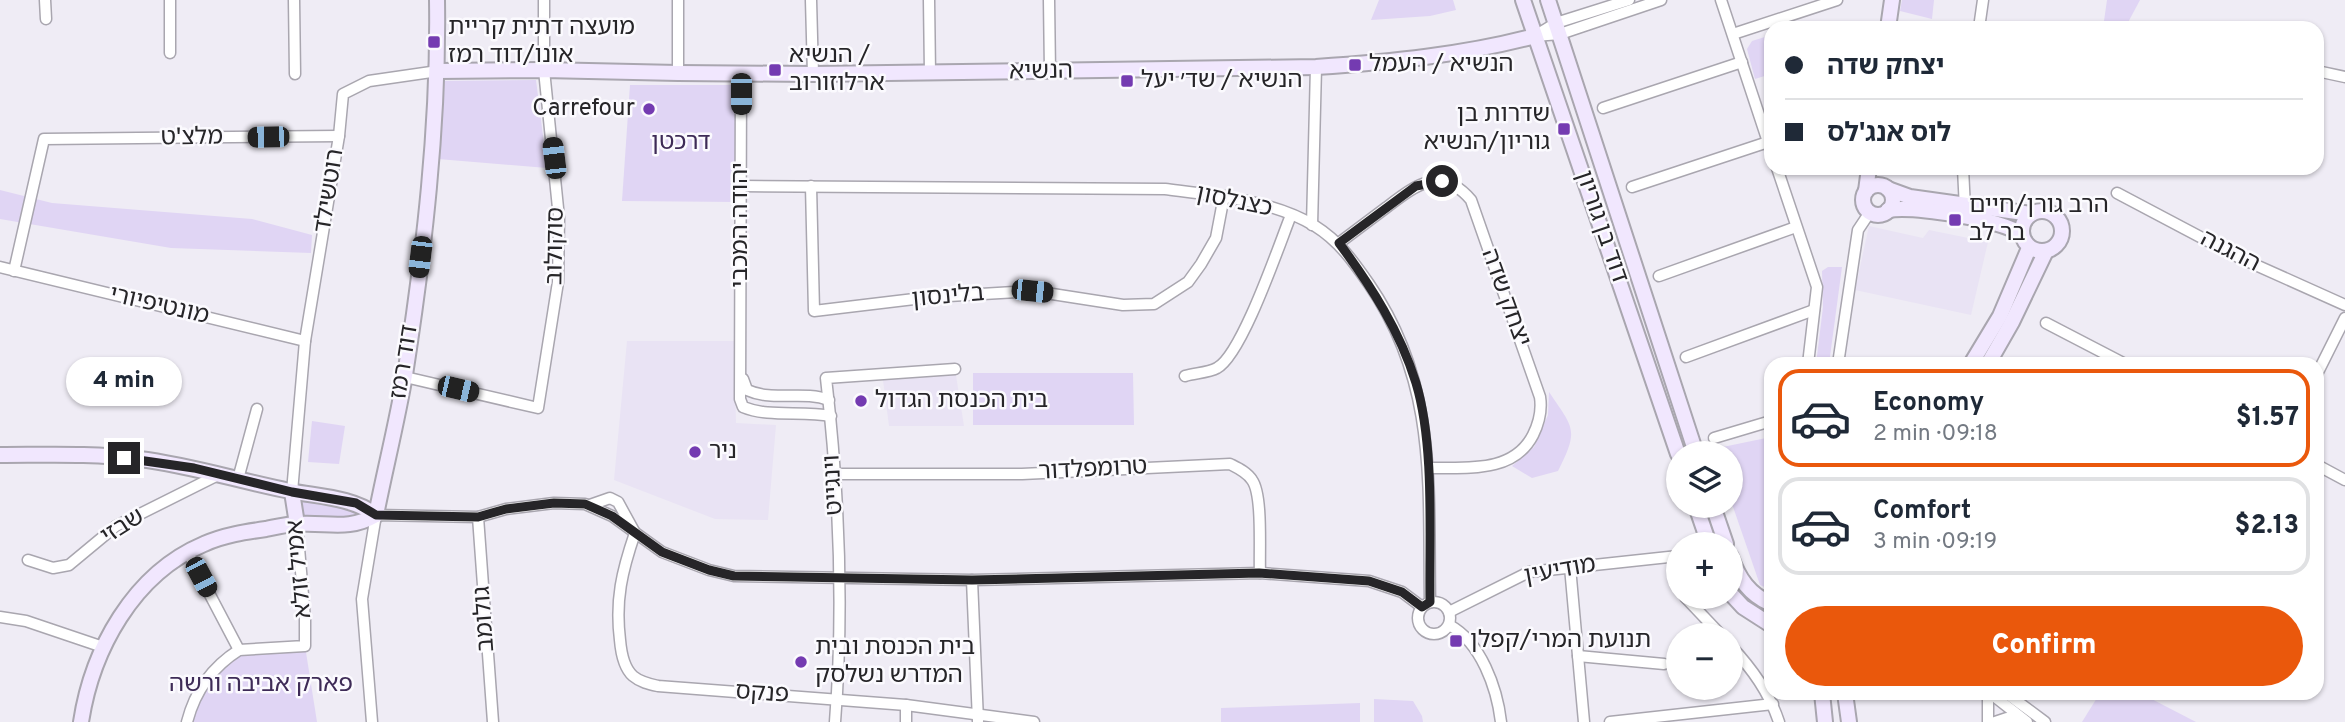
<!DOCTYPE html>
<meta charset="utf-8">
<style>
:root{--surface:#fff;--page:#f6f6f7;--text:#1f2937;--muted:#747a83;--line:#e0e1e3;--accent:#ea580c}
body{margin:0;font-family:Overpass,"Noto Sans Hebrew",sans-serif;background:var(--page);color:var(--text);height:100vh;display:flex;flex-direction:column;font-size:26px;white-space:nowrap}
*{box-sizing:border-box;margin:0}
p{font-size:23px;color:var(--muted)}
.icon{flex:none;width:38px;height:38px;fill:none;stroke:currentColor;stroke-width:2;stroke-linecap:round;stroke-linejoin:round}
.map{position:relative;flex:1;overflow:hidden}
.sheet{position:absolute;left:1764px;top:357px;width:560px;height:343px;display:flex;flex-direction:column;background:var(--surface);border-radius:21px;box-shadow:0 2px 5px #0004}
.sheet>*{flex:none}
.guide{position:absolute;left:1764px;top:21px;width:560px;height:154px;border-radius:21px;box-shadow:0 2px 5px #0004;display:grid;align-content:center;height:154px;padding:0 21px;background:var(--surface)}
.tools{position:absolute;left:1666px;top:441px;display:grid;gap:14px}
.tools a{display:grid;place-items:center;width:77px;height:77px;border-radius:50%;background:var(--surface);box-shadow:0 2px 5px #0004;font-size:35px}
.end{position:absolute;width:32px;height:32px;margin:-16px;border:9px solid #262528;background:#fff;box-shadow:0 0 0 4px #fff}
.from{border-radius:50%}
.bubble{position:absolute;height:49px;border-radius:24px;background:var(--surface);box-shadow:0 2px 5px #0004;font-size:23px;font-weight:800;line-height:49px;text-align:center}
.car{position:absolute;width:21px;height:42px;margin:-21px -10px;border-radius:9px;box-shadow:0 0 5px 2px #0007;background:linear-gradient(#222 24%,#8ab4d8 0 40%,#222 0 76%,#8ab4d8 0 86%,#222 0)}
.guide b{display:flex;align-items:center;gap:24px;height:66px;font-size:26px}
.guide b+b{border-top:2px solid var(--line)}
.guide i{width:18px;height:18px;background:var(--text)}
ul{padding:12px 0 0;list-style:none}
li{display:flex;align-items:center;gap:21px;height:98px;margin:0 14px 10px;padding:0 7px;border:4px solid var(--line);border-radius:21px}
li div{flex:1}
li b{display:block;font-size:26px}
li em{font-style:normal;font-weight:800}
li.on{border-color:var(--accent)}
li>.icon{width:63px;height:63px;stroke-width:1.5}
.cta{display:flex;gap:14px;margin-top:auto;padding:14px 21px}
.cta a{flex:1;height:80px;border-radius:42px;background:var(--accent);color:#fff;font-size:28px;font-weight:800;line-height:80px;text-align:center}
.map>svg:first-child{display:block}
.built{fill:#e9e3f4}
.green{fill:#e0d5f4}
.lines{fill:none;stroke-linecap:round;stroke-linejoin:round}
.street-casing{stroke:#a9a6af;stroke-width:13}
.secondary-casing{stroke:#a9a6af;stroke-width:18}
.street{stroke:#fff;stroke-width:10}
.secondary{stroke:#f1e7fe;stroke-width:14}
.route{stroke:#262528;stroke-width:9}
.poi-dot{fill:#743bb1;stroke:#fbfafe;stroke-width:2.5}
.labels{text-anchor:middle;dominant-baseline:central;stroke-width:5;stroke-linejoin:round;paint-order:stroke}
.poi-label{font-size:24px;fill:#262528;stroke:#fbfafe;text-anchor:start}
.street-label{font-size:24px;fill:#262528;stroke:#fbfafe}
.park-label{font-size:24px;fill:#3e2b57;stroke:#fbfafe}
</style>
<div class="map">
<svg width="2345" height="722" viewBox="0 0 2345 722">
<rect width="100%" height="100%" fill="#efecf5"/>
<g class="built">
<path d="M1869,226L1923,238L1929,230L1988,242L1971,315L1855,290Z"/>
<path d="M627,341H734L736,423L776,425L768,520L715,519L614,480Z"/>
<path d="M955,369L964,426H889L883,380Z"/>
</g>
<g class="green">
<path d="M1379,0H1453L1456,10L1430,16L1371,20Z"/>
<path d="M1902,0H1934L1932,19L1900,11Z"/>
<path d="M2107,0H2140L2125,28H2103Z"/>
<path d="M1771,35V74L1755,79L1747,49L1752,41Z"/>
<path d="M536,80L547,168L438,159L442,81Z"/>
<path d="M630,85H738L736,202L622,201Z"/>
<path d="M0,190L52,203L252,219L312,235L311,253L171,248L0,219Z"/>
<path d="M1828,267H1842L1829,364H1816L1823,307L1822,271Z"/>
<path d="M973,373H1133L1134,425H973Z"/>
<path d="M1549,392C1574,429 1579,429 1558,471L1532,478L1512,466L1534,447L1548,415Z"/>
<path d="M312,421L345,426L339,464L308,462Z"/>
<path d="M1771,437V590L1760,585L1731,501V453H1714L1713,449Z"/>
<path d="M292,492L376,515L297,524Z"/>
<path d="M305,646L317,722H187L190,710L230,656Z"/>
<path d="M2100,693H2140L2196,722H2082Z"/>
<path d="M1374,699L1413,701L1422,716L1423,722H1374Z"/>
<path d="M1360,703V722H1221V708Z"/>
</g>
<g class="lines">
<g class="street-casing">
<g id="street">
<path d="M45,0L46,19"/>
<path d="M170,0V53"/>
<path d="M294,0L295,74"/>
<path d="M678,0V73"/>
<path d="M811,0L813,74"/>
<path d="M929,0L930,73"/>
<path d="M1049,0L1050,72"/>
<path d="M1721,0L1771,151"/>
<path d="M1979,28L1983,0"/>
<path d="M1538,34L1556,23L1629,0"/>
<path d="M1733,34L1837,0"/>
<path d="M1535,36L1560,34L1661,0"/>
<path d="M2317,71L2345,77"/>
<path d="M741,74L740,399L743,407C770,418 802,410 831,416"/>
<path d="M1603,108L1742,62"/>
<path d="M1777,168L1817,287L1808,364"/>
<path d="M1963,168L1965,209"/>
<path d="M741,186L1165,189C1213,195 1273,200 1315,226C1339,241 1353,261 1369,284C1438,384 1428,487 1430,602"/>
<path d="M811,186L814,311L931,297L1033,291L1123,305L1154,304L1188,282L1201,264L1216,238L1224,196"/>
<path d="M1632,187L1768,142"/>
<path d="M2117,193L2240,258L2345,305"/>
<path d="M1312,225L1316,67"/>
<path d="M1339,243C1355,231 1371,219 1387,207C1416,185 1441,165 1471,200L1540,397C1542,410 1539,423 1533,435C1513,474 1465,467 1428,468"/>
<path d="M0,267L305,341"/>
<path d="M14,271L44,139L339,136"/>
<path d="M1659,276L1796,227"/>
<path d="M2046,323L2125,364"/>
<path d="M1686,357L1814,310"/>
<path d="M1838,364L1858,230L1870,212"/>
<path d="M2317,374L2345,318"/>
<path d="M1185,376C1194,373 1208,373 1217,368C1242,355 1279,245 1291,215"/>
<path d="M405,377L538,408L558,282L559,218L544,70V0"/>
<path d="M743,379L747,390C773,402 803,390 829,400"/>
<path d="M1714,438L1771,421"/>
<path d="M2317,465L2345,480"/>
<path d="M834,474H1022L1230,464C1238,468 1247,472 1252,480C1263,495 1259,552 1260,573"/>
<path d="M238,479L257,409"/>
<path d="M292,492L305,341L339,136L343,94L369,81L438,71"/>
<path d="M590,505L610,498L618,502L635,533C622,571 615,600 620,640C621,652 624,668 633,676C640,682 649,684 658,686L906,705L1034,722"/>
<path d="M478,517L493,722"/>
<path d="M188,553L239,650"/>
<path d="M1676,556L1675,572L1678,586"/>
<path d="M28,560L53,568L69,565L116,526L218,475"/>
<path d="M1570,567L1584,722"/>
<path d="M972,580L978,721"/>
<path d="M1685,597L1721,635"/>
<circle cx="1434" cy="618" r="16"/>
<path d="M1449,612L1529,572L1678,556"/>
<path d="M0,617L26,621L103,647"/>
<path d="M1449,625C1481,642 1497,688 1501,722"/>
<path d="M1731,646C1752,669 1769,692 1779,722"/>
<path d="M1578,656L1664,664"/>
<path d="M1988,693V722"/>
<path d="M1990,693L2027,722"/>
<path d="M2006,693L2045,722"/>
<path d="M187,722C195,691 212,667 239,650L305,646V619L297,524"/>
<path d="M372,722L362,599L376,515L478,517L506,509L554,503L585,504L612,516L662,552L709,570L734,576L972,580L1260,573L1369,581L1402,592L1422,607"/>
<path d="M835,722C844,608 839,491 826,378L955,369"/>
<path d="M906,722V705"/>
<path d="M1610,722L1773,704"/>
<path d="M1995,722L2007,718L2021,720"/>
</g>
</g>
<g class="secondary-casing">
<g id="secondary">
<path d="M1523,0L1678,454"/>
<path d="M1548,0L1696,453"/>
<path d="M1888,28L1892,0"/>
<path d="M438,71L544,70L678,73L813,74L1316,67C1390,62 1464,55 1535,36"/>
<circle cx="1878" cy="200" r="15"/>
<path d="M1888,189L1910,197L2031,214"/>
<path d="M1866,191L1869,168"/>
<path d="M1888,210C1915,206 1999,219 2021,234"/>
<circle cx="2042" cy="231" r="20"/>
<path d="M1971,364L2000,316L2029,248"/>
<path d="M1988,364L2012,322L2046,251"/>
<path d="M0,455C46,455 93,453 139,459C190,465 239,481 290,491C320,497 351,497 376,515"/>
<path d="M292,492L297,524"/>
<path d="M1696,506L1709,544"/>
<path d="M1713,506L1726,544"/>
<path d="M376,515C385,469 397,422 405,375C424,252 439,125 437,0"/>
<path d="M1731,557C1739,579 1749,594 1771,604"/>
<path d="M1731,594L1743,607L1771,625"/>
<path d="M1822,693L1825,722"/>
<path d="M1845,693L1849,722"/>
<path d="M81,722C92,650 133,574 204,544C224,535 245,532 266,529C276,527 287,524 298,524C327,522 349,531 376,515"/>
</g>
</g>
<use href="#street" class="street"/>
<use href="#secondary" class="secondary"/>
</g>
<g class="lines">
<path class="route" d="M124,458L194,468L292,492L356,503L376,515L478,517L506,509L554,503L585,504L612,516L662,552L709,570L734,576L972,580L1259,573L1369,581L1402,592L1422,607L1430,602C1429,536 1435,446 1416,383C1400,331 1371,286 1339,243L1416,186L1442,181"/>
</g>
<g class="poi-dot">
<rect x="427" y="35" width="14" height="14" rx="3.5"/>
<rect x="1348" y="58" width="14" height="14" rx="3.5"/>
<rect x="768" y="63" width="14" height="14" rx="3.5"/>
<rect x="1120" y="74" width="14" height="14" rx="3.5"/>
<circle cx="649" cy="109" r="7"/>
<rect x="1557" y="122" width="14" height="14" rx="3.5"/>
<rect x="1948" y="213" width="14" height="14" rx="3.5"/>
<circle cx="861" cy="401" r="7"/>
<circle cx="695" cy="452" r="7"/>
<rect x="1449" y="634" width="14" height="14" rx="3.5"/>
<circle cx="801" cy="662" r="7"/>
</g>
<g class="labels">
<g class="poi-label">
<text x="448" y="28">מועצה דתית קריית<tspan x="448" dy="28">אונו/דוד רמז</tspan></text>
<text x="789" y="56">הנשיא /<tspan x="789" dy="28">ארלוזורוב</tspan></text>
<text x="1369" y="65">הנשיא / העמל</text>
<text x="1141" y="81">הנשיא / שד׳ יעל</text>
<text x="635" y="109" text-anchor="end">Carrefour</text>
<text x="1550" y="115" text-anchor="end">שדרות בן<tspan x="1550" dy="28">גוריון/הנשיא</tspan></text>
<text x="1969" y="206">הרב גורן/חיים<tspan x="1969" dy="28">בר לב</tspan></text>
<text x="875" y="401">בית הכנסת הגדול</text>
<text x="709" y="452">ניר</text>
<text x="1470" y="641">תנועת המרי/קפלן</text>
<text x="815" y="648">בית הכנסת ובית<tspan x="815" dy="28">המדרש נשלסק</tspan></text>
</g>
<g class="street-label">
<text transform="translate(1041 72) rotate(-1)">הנשיא</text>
<text transform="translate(192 138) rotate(-1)">מלצ'ט</text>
<text transform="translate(330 191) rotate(-81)">רוטשילד</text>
<text transform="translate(1234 202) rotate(12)">כצנלסון</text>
<text transform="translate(741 225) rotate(-90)">יהודה המכבי</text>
<text transform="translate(1601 227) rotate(71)">דוד בן גוריון</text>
<text transform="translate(556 246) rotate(-89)">סוקולוב</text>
<text transform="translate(2230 252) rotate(27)">ההגנה</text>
<text transform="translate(948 297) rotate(-5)">בלינסון</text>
<text transform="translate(1505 298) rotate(70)">יצחק שדה</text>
<text transform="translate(159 306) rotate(13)">מונטיפיורי</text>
<text transform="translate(405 362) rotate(-81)">דוד רמז</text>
<text transform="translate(1093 470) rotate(-3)">טרומפלדור</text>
<text transform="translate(834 485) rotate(-93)">וינגייט</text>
<text transform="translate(123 527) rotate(-32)">שבזי</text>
<text transform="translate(300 569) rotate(-95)">אמיל זולא</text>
<text transform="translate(1560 571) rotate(-10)">מודיעין</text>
<text transform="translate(485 619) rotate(-94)">גולומב</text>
<text transform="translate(762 694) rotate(4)">פנקס</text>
</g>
<g class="park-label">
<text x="681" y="143">דרכטן</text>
<text x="261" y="685">פארק אביבה ורשה</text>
</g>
</g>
</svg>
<div class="tools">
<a><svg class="icon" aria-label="layers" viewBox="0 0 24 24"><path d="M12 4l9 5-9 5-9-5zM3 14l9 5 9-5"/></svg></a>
<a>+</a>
<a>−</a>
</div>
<i class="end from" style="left:1442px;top:181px"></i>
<i class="end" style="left:124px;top:458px"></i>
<div class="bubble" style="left:66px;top:357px;width:116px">4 min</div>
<i class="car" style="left:741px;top:94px;rotate:180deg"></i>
<i class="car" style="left:268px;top:137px;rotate:269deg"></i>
<i class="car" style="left:554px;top:158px;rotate:353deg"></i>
<i class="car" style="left:420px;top:257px;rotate:187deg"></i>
<i class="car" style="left:1032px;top:291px;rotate:96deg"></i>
<i class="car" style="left:458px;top:389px;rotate:103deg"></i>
<i class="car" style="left:201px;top:577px;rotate:152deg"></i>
<div class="guide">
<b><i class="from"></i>יצחק שדה</b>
<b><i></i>לוס אנג'לס</b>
</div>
<section class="sheet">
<ul>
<li class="on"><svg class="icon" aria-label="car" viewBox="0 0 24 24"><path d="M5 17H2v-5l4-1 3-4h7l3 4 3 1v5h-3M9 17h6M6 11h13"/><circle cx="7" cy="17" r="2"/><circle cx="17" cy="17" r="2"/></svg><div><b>Economy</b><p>2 min · 09:18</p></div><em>$1.57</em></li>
<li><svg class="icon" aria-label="car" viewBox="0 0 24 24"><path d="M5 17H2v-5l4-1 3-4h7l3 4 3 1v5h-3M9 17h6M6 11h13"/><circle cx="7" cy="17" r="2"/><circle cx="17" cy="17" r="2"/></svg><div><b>Comfort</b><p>3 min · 09:19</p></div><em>$2.13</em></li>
</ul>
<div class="cta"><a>Confirm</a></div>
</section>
</div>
